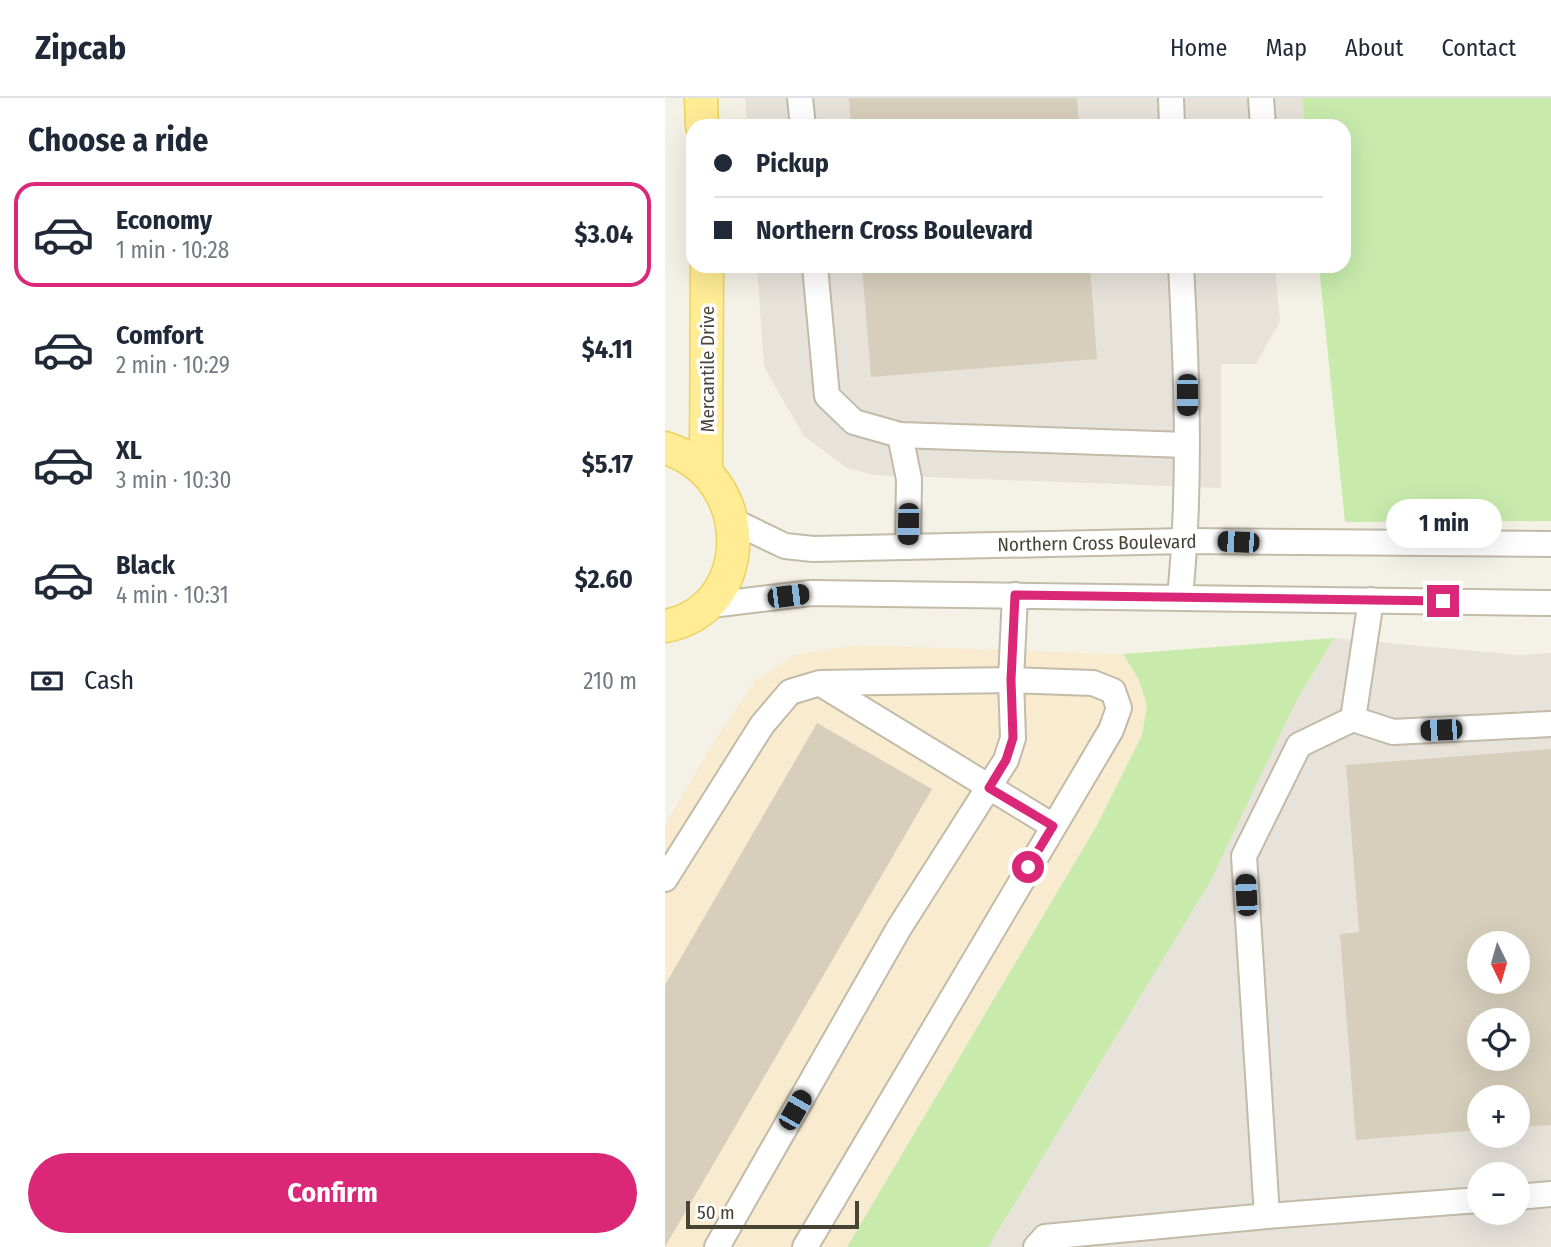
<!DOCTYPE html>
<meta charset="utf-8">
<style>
:root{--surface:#fff;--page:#f6f6f7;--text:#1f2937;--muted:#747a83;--line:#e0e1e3;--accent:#db2777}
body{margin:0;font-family:"Fira Sans Condensed",sans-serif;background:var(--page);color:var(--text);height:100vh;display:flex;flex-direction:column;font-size:26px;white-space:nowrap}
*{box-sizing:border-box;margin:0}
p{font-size:23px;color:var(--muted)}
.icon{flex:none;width:38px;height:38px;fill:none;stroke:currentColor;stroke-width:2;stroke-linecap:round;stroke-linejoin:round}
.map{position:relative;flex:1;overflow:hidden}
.details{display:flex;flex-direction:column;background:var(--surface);width:665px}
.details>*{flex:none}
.banner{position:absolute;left:21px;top:21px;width:665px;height:154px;border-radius:21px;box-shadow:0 7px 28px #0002;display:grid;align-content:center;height:154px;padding:0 28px;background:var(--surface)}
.needle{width:46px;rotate:175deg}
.tools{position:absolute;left:802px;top:833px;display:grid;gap:14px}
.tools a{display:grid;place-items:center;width:63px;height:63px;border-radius:50%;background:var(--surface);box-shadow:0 7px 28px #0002;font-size:35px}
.scale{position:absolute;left:21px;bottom:18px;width:173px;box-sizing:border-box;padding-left:7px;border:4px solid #484335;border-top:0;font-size:19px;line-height:24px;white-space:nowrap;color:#484335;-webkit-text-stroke:5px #fff;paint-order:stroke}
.end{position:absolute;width:32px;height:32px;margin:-16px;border:9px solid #db2777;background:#fff;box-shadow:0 0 0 4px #fff}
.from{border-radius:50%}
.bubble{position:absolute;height:49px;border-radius:24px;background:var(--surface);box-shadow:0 7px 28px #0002;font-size:23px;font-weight:700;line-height:49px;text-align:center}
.car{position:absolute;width:21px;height:42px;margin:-21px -10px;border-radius:9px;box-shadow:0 0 5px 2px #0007;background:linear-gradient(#222 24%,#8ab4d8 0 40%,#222 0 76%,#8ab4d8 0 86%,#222 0)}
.banner b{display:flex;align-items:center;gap:24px;height:66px;font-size:26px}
.banner b+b{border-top:2px solid var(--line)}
.banner i{width:18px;height:18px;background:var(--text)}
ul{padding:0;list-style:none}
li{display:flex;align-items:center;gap:21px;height:105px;margin:0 14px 10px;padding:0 14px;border:4px solid transparent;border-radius:21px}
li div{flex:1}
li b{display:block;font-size:26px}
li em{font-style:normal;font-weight:700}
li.selected{border-color:var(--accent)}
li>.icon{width:63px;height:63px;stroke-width:1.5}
h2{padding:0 28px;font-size:32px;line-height:84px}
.pay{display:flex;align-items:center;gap:18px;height:77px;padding:0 28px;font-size:26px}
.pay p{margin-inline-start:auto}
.action{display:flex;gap:14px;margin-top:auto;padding:14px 28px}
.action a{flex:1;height:80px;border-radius:42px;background:var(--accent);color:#fff;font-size:28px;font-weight:700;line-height:80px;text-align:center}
header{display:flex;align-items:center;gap:42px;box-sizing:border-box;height:98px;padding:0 35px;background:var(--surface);border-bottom:2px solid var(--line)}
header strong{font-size:33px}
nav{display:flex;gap:38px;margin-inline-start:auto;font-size:24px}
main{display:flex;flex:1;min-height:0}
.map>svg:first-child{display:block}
.commercial{fill:#f8ebd0}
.industrial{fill:#e7e3db;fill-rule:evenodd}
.green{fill:#c8ebac}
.building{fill:#d7cfbb;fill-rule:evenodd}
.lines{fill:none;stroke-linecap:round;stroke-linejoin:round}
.minor-casing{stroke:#c1bba8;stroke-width:28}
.major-casing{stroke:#ecd15d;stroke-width:35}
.minor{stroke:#fff;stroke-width:24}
.major{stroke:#ffec95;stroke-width:32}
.route{stroke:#db2777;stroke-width:9}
.labels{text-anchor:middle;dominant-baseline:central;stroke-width:7;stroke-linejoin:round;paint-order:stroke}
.street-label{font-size:19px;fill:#484335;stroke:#fff}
</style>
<header>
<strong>Zipcab</strong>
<nav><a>Home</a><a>Map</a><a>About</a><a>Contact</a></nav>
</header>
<main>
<section class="details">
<h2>Choose a ride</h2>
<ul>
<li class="selected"><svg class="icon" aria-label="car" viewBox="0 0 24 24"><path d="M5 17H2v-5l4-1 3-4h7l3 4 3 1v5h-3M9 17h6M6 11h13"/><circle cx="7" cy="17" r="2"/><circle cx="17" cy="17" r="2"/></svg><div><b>Economy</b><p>1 min · 10:28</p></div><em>$3.04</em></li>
<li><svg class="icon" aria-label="car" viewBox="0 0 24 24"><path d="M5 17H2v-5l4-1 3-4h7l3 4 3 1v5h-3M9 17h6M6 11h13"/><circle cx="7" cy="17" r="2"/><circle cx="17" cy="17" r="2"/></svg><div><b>Comfort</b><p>2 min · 10:29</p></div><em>$4.11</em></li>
<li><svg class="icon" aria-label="car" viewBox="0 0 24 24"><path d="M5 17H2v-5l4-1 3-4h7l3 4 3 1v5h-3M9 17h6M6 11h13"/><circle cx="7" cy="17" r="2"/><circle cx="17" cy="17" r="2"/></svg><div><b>XL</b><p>3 min · 10:30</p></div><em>$5.17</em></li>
<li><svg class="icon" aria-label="car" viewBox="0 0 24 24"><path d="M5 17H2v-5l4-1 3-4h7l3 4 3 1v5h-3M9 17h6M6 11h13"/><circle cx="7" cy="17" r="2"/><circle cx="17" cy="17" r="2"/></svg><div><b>Black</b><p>4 min · 10:31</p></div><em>$2.60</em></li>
</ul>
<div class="pay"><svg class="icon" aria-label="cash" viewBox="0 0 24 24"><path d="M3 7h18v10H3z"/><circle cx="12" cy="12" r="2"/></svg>Cash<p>210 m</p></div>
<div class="action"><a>Confirm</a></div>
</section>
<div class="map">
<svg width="886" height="1149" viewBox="0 0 886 1149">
<rect width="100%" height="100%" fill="#f4f2e7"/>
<path class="commercial" d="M192,547L458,556L473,580L482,607L477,637L432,727L182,1149H0V726L52,638L90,583L128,557Z"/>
<g class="industrial">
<path d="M80,0H637L640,28H82Z"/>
<path d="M92,168H610L615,223L591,266H556V390L209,377L182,370L139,338L99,269Z"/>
<path d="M669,540L855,557L886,555V1149H322L630,605ZM814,845H852V884H814ZM814,922H852V961H814ZM814,999H852V1038H814ZM814,1076H852V1115H814Z"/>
</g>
<g class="green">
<path d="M637,0H886V423L680,424L654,168H679V28H640Z"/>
<path d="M669,540L630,605L546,782L323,1149H182L432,727L477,637L482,607L473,580L458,556Z"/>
</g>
<g class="building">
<path d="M184,0H412L414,28H186Z"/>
<path d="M197,168H425L432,261L206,279Z"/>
<path d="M152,625L267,691L0,1149V887Z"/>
<path d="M886,651V1027L852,1029V999H814V1032L691,1042L675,836L694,834L681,667ZM814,845H852V884H814ZM814,922H852V961H814Z"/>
</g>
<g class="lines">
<g class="minor-casing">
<g id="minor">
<path d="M135,0L138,28"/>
<path d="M506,0L507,28"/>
<path d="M596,0L598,28"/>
<path d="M150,168L162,298L189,324L235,337L521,347"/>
<path d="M235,337L244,381L243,449"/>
<path d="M68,423L120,448L148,451L521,443L886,446"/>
<path d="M515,499C526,389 522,278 516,168"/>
<path d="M38,508L146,495L886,505"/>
<path d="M156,586L388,728"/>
<path d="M688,621L728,634L886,626"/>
<path d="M0,781L97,627L125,594L155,585L346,582L350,497"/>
<path d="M852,1099L886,1096"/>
<path d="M602,1118L814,1102"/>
<path d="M52,1149L234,830L341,662L348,640L346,582L428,585L448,593L454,610L446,632L140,1149"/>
<path d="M371,1149L380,1139L602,1118L579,758L634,647L688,621L706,502"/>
</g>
</g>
<g class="major-casing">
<g id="major">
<path d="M36,0L37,28"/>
<path d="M0,350C92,378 90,512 0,528"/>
<path d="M41,373L42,168"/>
</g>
</g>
<use href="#minor" class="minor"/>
<use href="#major" class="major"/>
</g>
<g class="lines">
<path class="route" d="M363,769L388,728L324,690L341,662L348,640L346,582L350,497L778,503"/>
</g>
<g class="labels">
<g class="street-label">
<text transform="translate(42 271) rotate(-90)">Mercantile Drive</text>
<text transform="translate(432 445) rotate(-1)">Northern Cross Boulevard</text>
</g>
</g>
</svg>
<div class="tools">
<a><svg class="needle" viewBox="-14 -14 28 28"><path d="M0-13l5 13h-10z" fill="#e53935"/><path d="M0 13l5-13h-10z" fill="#747a83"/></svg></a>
<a><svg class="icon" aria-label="locate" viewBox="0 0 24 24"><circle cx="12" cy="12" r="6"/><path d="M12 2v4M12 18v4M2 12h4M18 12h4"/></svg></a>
<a>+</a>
<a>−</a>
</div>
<div class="scale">50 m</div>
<i class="end from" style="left:363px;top:769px"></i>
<i class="end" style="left:778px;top:503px"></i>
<div class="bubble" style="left:721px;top:401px;width:116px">1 min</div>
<i class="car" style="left:522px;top:297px;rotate:180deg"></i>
<i class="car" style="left:243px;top:426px;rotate:181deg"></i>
<i class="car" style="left:573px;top:444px;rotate:272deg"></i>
<i class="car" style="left:123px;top:498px;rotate:83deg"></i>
<i class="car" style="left:776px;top:632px;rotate:268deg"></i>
<i class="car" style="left:581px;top:797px;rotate:357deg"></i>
<i class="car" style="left:130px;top:1012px;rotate:30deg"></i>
<div class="banner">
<b><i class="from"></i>Pickup</b>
<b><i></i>Northern Cross Boulevard</b>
</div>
</div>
</main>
